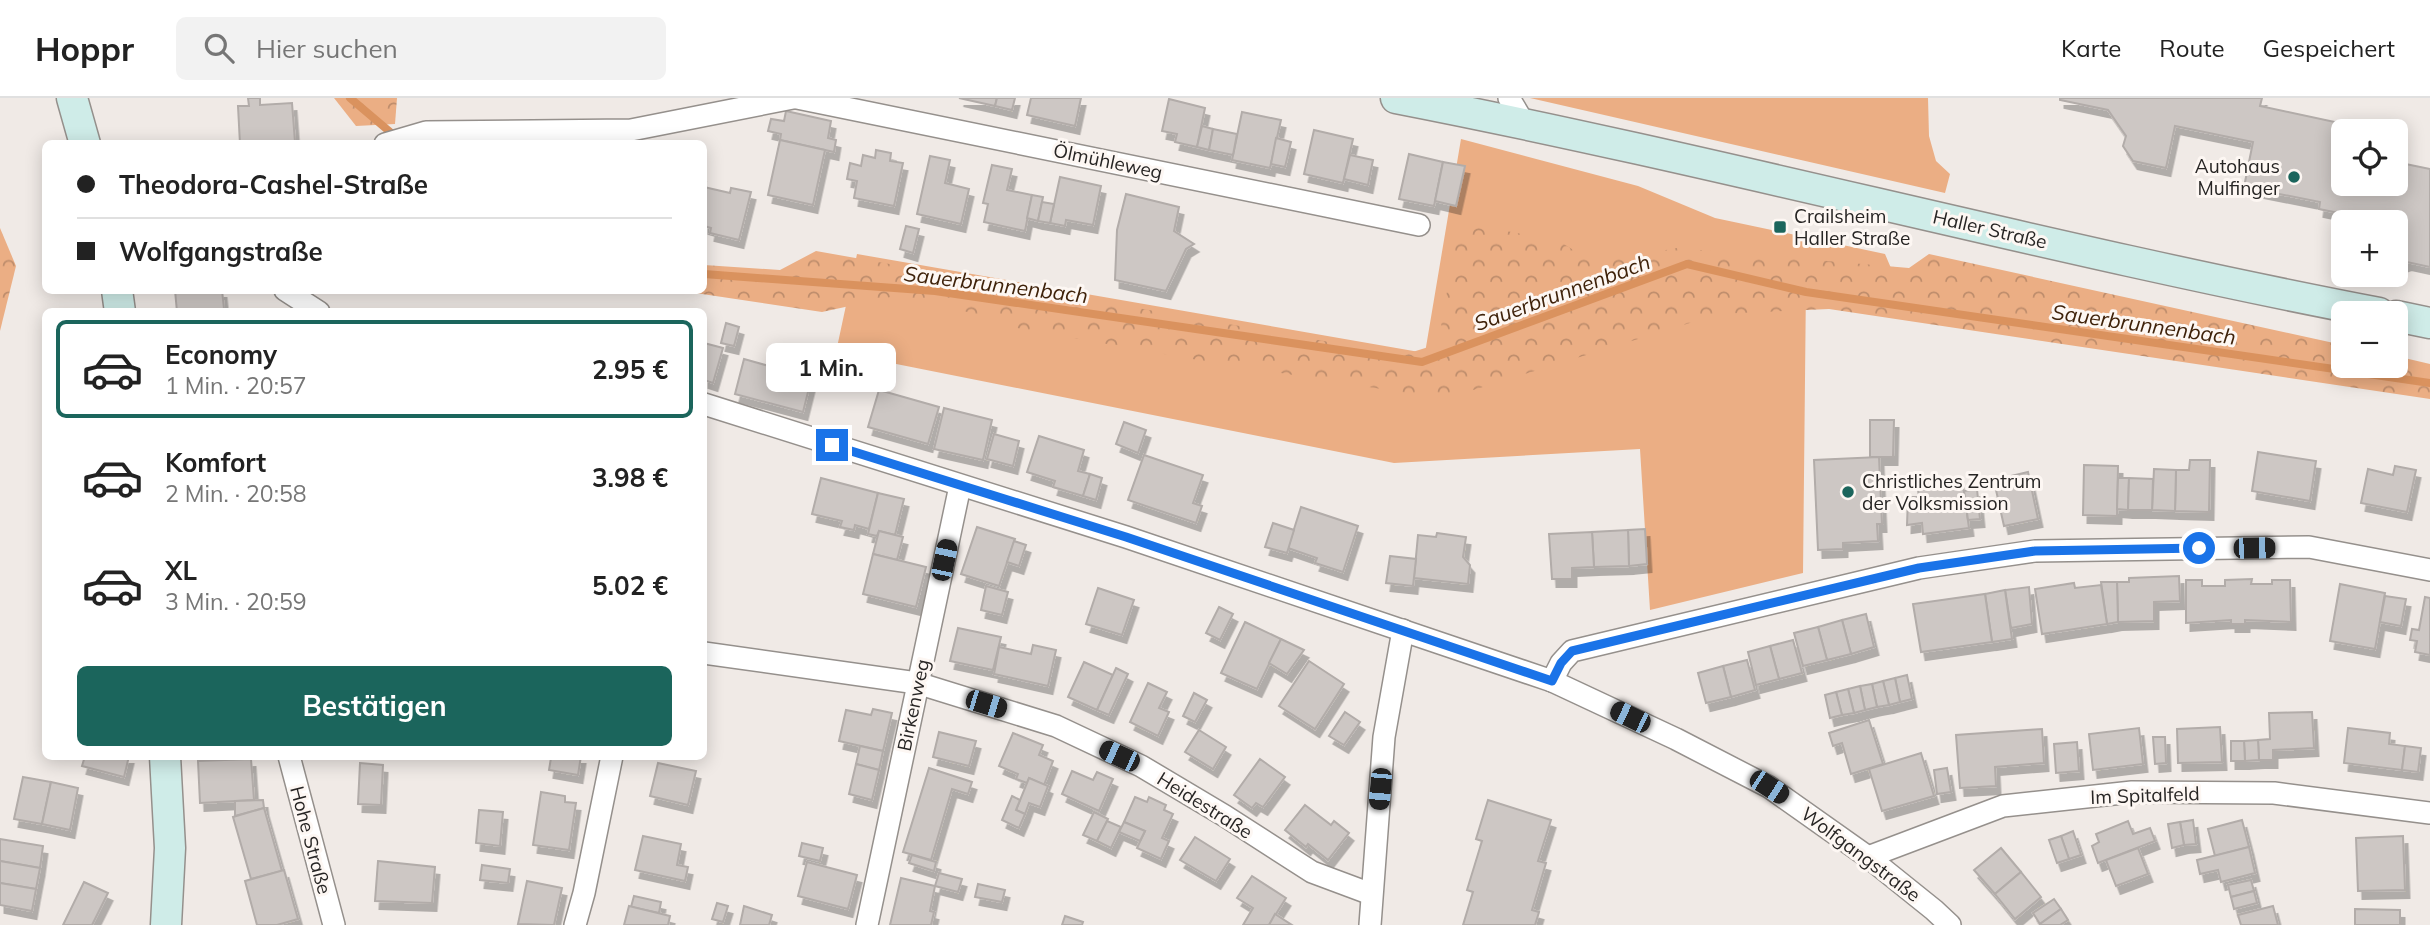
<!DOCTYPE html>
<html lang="de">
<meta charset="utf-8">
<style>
:root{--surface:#fff;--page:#f2f2f2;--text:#222;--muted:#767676;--line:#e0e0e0;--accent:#1b655c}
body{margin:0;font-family:Mulish,sans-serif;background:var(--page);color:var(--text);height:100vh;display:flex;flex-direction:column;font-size:26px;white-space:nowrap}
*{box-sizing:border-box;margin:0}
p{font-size:23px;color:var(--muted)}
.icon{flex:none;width:38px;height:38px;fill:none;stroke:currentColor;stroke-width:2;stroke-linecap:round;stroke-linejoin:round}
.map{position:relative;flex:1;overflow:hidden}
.side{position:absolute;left:42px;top:210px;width:665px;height:452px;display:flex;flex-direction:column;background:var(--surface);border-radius:10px;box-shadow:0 4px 18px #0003}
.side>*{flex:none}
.hud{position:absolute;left:42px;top:42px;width:665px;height:154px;border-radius:10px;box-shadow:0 4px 18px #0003;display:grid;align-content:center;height:154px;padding:0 35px;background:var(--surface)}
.fabs{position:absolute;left:2331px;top:21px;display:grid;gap:14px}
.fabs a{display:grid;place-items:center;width:77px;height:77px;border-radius:10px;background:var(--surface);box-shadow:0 4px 18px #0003;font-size:35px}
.end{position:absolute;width:32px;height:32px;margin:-16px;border:9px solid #1a73e8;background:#fff;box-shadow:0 0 0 4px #fff}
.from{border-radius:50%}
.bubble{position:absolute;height:49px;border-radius:10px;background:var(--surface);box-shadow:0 4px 18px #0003;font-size:23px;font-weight:700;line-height:49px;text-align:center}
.car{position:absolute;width:21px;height:42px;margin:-21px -10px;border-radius:9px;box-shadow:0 0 5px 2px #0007;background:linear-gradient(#222 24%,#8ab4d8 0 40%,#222 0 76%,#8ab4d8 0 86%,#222 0)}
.hud b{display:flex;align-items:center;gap:24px;height:66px;font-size:26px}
.hud b+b{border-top:2px solid var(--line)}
.hud i{width:18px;height:18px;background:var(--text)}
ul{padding:12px 0 0;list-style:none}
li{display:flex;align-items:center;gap:21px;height:98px;margin:0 14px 10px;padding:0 21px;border:4px solid transparent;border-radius:10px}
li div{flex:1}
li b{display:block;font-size:26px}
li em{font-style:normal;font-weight:700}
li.current{border-color:var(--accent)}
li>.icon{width:63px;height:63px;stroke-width:1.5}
.cta{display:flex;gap:14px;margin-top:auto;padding:14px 35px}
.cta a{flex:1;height:80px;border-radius:10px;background:var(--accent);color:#fff;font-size:28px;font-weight:700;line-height:80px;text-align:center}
header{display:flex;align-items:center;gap:42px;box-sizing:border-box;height:98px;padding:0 35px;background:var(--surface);border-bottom:2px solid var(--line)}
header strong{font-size:33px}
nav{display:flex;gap:38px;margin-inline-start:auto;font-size:24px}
.search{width:490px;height:63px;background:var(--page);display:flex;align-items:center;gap:18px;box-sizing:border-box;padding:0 24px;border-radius:10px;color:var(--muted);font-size:26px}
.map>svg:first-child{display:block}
.grass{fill:#ebae84}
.forest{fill:url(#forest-crowns)}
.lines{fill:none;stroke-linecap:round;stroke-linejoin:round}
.stream{stroke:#da925e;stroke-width:8}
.building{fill:#cdc7c4;stroke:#b2aca9;stroke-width:2;filter:url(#shadow)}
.minor-casing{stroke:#95908c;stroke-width:24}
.secondary-casing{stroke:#95908c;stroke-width:33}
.minor{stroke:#fff;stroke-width:21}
.secondary{stroke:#cfece8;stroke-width:30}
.route{stroke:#1a73e8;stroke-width:9}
.poi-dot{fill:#1b655c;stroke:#fdf7f3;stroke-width:2.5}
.labels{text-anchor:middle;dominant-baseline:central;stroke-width:6;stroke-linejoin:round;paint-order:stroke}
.street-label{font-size:19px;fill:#272524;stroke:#fdf7f3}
.poi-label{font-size:19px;fill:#272524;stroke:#fdf7f3;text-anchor:start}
.water-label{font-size:21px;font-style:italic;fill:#3f220a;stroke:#fdf7f3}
</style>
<header>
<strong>Hoppr</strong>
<div class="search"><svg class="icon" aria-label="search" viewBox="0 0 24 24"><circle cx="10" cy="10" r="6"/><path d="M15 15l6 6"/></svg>Hier suchen</div>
<nav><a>Karte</a><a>Route</a><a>Gespeichert</a></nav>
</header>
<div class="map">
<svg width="2430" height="827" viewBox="0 0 2430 827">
<defs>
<pattern id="forest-crowns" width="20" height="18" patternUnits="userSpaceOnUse" patternTransform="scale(1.75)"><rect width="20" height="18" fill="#ebae84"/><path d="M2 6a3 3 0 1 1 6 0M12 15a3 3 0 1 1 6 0" fill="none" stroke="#be8d6c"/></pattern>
<filter id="shadow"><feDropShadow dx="4.5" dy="8" stdDeviation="0" flood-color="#0004"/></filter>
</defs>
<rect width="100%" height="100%" fill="#f0eae6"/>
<g class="grass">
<path d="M1530,0H1928L1929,38L1936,63L1950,76L1945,95Z"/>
<path d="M1461,41L1638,88L1715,120L1885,156L1899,189L1806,185L1803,475L1650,512L1640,351L1394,365L836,254L857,156L1425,255Z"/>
</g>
<g class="forest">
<path d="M334,0H397L395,26L356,28Z"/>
<path d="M1459,124L1559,143L1594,165L1677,150L1909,170L1929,156L2343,247V268H2396V258L2430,266V301L1829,211L1719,216L1444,301L1186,260L1017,230L964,213L891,199L822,214L682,193L704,192V167L780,172L816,153L1403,257L1438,246Z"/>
<path d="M0,130L16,168L0,233Z"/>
</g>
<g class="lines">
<g class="stream">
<path d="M350,0L396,39"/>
<path d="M704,176L935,193L1422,264L1687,166L1806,194L2430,285"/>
</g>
</g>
<g class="building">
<path d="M248,0H260V7L292,5L295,44L240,46L238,8H249Z"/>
<path d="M959,0H997L995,8Z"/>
<path d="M997,0H1015L1012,12L995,8Z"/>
<path d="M1031,0H1081L1075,28L1027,17Z"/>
<path d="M2060,0H2262L2260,8L2358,29L2357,33H2343V86H2396V64L2430,71V169L2407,164L2396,168V124H2347L2343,116L2319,111L2320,104L2244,89L2253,44L2175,28L2166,70L2133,63L2123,48L2126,38L2108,12L2060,2Z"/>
<path d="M1169,1L1205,10L1197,49L1175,44L1177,36L1162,33Z"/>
<path d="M786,13L831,23L828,40L836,42L834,54L780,42L781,36L768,33L771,21L784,23Z"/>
<path d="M1242,14L1281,22L1270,70L1232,62Z"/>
<path d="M1202,28L1213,31L1209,52L1197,49Z"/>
<path d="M1213,31L1237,36L1233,57L1209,52Z"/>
<path d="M1314,32L1353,41L1343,85L1304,76Z"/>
<path d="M1276,40L1291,44L1285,69L1271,66Z"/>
<path d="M780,42L825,52L813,107L768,97Z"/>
<path d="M876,52L891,55L890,63L903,65L894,108L854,100L857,83L847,81L850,65L861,68L863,57L875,60Z"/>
<path d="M1409,56L1443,64L1434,108L1399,101Z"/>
<path d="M1350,57L1373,62L1368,87L1344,81Z"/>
<path d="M930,58L950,62L945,85L969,91L961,126L917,116Z"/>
<path d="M1443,64L1465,68L1456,108L1435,103Z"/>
<path d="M992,67L1012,71L1007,92L1032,97L1025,133L984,124L988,106L983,105Z"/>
<path d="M1060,79L1101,88L1093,127L1066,122L1065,128L1050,125Z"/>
<path d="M704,83L706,84L704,89L730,95L731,90L751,94L739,142L710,135L711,130L704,128Z"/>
<path d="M1126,96L1179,109L1174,133L1194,146L1186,151L1166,193L1115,182L1117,132Z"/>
<path d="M1032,97L1043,99L1038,123L1027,120Z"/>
<path d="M1042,104L1054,106L1050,125L1038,123Z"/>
<path d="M906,128L919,131L913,155L900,151Z"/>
<path d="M175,192H222L224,211L177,214Z"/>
<path d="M726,225L739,229L734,248L721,245Z"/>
<path d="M704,245L723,250L713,285L704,282Z"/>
<path d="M744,261L783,272L781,279L810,286L803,314L735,296Z"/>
<path d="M879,292L939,309L928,346L868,329Z"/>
<path d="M944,310L992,322L983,362L934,351Z"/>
<path d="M1870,322H1894L1893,359H1870Z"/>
<path d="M1124,324L1146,332L1138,355L1116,346Z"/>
<path d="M994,336L1019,343L1013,368L987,361Z"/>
<path d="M1039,338L1084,352L1078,373L1090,376L1083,398L1053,389L1055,383L1027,374Z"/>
<path d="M2258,354L2316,363L2310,403L2252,393Z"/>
<path d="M1144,357L1203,377L1193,405L1202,408L1196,425L1128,402Z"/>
<path d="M1879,359L1882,426H1877L1878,443L1843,445V451L1818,452L1814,362Z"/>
<path d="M2190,362H2210L2209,414L2175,413L2176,372H2189Z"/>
<path d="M2084,367L2118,368L2117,418L2083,417Z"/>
<path d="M2395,368L2416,372L2407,414L2361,405L2368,371L2393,377Z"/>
<path d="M2154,371L2176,372L2175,413L2152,412Z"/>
<path d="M2028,374L2038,421L2004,428L1996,392L2014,389L2011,378Z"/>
<path d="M1090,376L1102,380L1096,402L1083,398Z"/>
<path d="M821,380L878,395L869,431L855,427L854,432L840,429L842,423L812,416Z"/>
<path d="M2118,380H2129L2128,412L2117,411Z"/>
<path d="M2129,380L2153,381L2152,412H2128Z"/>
<path d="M1963,387L1969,430L1923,436L1922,425L1907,427L1908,399H1919L1918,392Z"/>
<path d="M1977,391L1980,421L1968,422L1964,393Z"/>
<path d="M878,395L904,401L895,437L879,433L877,438L868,436Z"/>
<path d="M1301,409L1358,428L1343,474L1315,465L1317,460L1288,450Z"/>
<path d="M1273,425L1294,432L1287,455L1265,449Z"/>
<path d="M977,429L1015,441L999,488L961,476Z"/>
<path d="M1645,431L1647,466L1629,468L1628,432Z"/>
<path d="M1628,432L1629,468L1594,469L1592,434Z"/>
<path d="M879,433L903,439L897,462L873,456Z"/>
<path d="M1592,434L1594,469L1572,470V481H1552L1549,436Z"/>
<path d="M1437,435L1466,439L1463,459L1470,467L1468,486L1414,480L1418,437L1436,439Z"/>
<path d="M1014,443L1026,447L1019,468L1007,464Z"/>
<path d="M873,456L926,469L916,509L863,496Z"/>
<path d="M1390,458L1416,461L1413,488L1386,485Z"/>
<path d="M2179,478L2180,503L2154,504V523L2118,524L2117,484H2129V480Z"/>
<path d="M2252,481L2251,486H2272V482H2290L2291,524L2245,522V526H2231V522L2186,525V482H2202V488H2225V482Z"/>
<path d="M2101,484H2117L2118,524L2107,526Z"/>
<path d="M2074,485L2075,490L2101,487L2107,526L2042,536L2035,491Z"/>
<path d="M2340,486L2385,495L2375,551L2330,543Z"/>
<path d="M986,488L1008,494L1002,517L981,512Z"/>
<path d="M2029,489L2032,526L2011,530L2005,492Z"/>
<path d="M1098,490L1134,502L1122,537L1086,526Z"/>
<path d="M2005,492L2012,541L1992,544L1985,496Z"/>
<path d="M1985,496L1992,544L1921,554L1913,506Z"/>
<path d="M2385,498L2406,501L2401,528L2380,524Z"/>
<path d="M2425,499L2430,500V557L2415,554L2417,543L2410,542L2412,531L2419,532Z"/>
<path d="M1219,509L1233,516L1220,542L1206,535Z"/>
<path d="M1866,516L1874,549L1851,556L1842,522Z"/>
<path d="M1842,522L1851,556L1827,562L1818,529Z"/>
<path d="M1245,524L1281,541L1257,591L1221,575Z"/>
<path d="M1818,529L1827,562L1803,568L1794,535Z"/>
<path d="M958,530L1001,539L993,572L950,563Z"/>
<path d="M1281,541L1304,552L1287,576L1269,565Z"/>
<path d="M1793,542L1802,575L1779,581L1770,548Z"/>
<path d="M1033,547L1056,552L1048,588L994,576L999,549L1031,556Z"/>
<path d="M1770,548L1779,581L1756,587L1748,554Z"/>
<path d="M1747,562L1755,592L1731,599L1723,568Z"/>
<path d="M1309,563L1344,586L1315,631L1279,608Z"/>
<path d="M1084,564L1113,577L1097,612L1068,599Z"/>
<path d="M1723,568L1731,599L1706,605L1698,575Z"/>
<path d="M1116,570L1128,576L1109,617L1097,612Z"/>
<path d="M1907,577L1912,601L1900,604L1895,580Z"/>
<path d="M1895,580L1900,604L1889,607L1883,583Z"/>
<path d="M1883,583L1889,607L1877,609L1872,586Z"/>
<path d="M1148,585L1167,594L1159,610L1169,614L1158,638L1130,624Z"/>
<path d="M1872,586L1877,609L1865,612L1860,588Z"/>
<path d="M1860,588L1865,612L1854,615L1848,591Z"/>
<path d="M1848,591L1854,615L1842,617L1836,594Z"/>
<path d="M1836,594L1842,617L1830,620L1825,597Z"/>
<path d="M1194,595L1207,602L1195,624L1183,618Z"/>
<path d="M873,611L892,615L883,653L839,643L846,612L871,617Z"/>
<path d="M1345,614L1360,624L1344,647L1329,638Z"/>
<path d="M2312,614L2314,650L2273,652V662H2259L2258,642L2270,641L2269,615Z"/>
<path d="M1869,622L1883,666L1851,676L1842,645L1833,648L1829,635Z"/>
<path d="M2220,629L2222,664L2178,665L2177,631Z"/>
<path d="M2139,630L2143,666L2093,672L2089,636Z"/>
<path d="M2348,630L2390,635L2389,646L2405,648L2402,672L2344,665Z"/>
<path d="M2042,631L2044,665L1995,669L1996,688L1960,690L1956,637Z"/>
<path d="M1199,632L1226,649L1213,671L1185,654Z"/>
<path d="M939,634L976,643L969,668L933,659Z"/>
<path d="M1013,635L1043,647L1039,657L1053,663L1044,687L1029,680L1027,685L1016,681L1018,676L999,668Z"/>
<path d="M2153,639H2165L2166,665L2155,666Z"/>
<path d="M2258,642L2259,662L2245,663L2244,643Z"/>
<path d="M2231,643H2244L2245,663H2231Z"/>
<path d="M2077,644L2079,673L2056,675L2054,646Z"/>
<path d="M860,648L883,653L879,672L856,666Z"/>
<path d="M2405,648L2421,650L2418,674L2402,672Z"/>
<path d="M1921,655L1934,698L1882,713L1869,671Z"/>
<path d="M85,658H129L124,679L82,668Z"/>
<path d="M548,658H581L578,677L549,672L551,660Z"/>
<path d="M251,661L254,702L200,705L198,663Z"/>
<path d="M1260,661L1285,679L1263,709L1256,705L1252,710L1234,697Z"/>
<path d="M360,665L383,667L381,707L358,706Z"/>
<path d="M658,665L696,673L688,707L650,698Z"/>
<path d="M856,666L879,672L872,702L849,696Z"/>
<path d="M929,670L972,684L968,696L952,691L931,762L903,754Z"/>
<path d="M1947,670L1951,694L1937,696L1934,672Z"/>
<path d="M1072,673L1093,682L1097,674L1113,681L1099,713L1062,696Z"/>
<path d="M23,679L51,684L42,726L14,721Z"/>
<path d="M1029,680L1048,688L1040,709L1029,705L1025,716L1016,712Z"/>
<path d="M51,684L78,690L70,732L42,726Z"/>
<path d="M541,694L565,698V704L576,705L569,752L533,747Z"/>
<path d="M1012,698L1020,702L1016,712L1025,716L1019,730L1002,722Z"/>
<path d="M1135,699L1147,704L1149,699L1166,707L1164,712L1173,716L1162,740L1169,743L1161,761L1137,750L1145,733L1124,724Z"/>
<path d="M263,702L264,710L235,718V703Z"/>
<path d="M1488,702L1551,722L1538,763L1546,765L1532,812L1539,814L1535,827H1463L1473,794L1467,792L1482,743L1476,741Z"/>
<path d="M1305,707L1331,727L1334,723L1349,735L1328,762L1308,746L1306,749L1285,732Z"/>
<path d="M264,710L282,773L251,781L233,719Z"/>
<path d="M479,712L503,714L500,748L476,745Z"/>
<path d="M1094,714L1108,721L1097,743L1083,737Z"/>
<path d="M2193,722L2196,746L2184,747L2180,724Z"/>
<path d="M2242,722L2249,749L2215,758L2208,731Z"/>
<path d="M1107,723L1121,729L1111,750L1097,743Z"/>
<path d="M2128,723L2133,736L2150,730L2155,743L2098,765L2092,748L2099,744L2096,736Z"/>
<path d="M1124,724L1145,733L1140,743L1119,734Z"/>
<path d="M2180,724L2184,747L2172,750L2168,726Z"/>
<path d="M2073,733L2081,757L2069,761L2061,738Z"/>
<path d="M643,738L681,746L677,767L688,769L685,783L635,772Z"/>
<path d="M2061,738L2069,761L2057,765L2049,742Z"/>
<path d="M2403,738L2405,792L2358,793L2356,740Z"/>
<path d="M1195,739L1230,761L1216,783L1180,762Z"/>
<path d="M0,741L43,748L40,770L0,763Z"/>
<path d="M802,745L823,750L820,763L799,758Z"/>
<path d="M2249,749L2255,775L2221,784L2218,772L2200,776L2197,762Z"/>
<path d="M2001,750L2021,774L1995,796L1974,772Z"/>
<path d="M2138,750L2148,776L2116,788L2106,762Z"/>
<path d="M912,757L936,764L934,773L909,765Z"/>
<path d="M0,763L40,770L36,791L0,785Z"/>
<path d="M378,763L435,769L432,805L375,803Z"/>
<path d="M807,764L857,777L848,811L798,798Z"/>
<path d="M482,767L510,771L508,785L480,782Z"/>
<path d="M284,772L298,821L277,827H257L245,783Z"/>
<path d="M2021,774L2041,799L2015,821L1995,796Z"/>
<path d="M939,775L962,781L958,794L935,788Z"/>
<path d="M1252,778L1286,800L1269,827H1243L1253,810L1237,800Z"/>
<path d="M901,780L935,788L930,813L934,814L931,827H890Z"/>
<path d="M2251,782L2254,793L2231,799L2228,787Z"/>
<path d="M527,783L562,790L554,827L518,826Z"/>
<path d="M84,784L108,795L92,827H63Z"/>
<path d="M0,785L36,791L32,813L0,807Z"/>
<path d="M978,786L1005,792L1002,804L975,799Z"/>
<path d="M2254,793L2257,805L2234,811L2231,799Z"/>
<path d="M634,798L661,804L659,815L631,809Z"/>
<path d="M2054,801L2061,811L2040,826L2033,815Z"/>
<path d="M717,805L728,808L723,824L712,821Z"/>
<path d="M629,808L670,818L668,827H624Z"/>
<path d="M744,808L772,817L769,827H740Z"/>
<path d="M2273,808L2278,827H2241L2238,817Z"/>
<path d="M2061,811L2068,822L2060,827H2041L2040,826Z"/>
<path d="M2355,811L2400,812V827H2355Z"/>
<path d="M1275,816L1292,827H1269Z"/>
<path d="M1065,818L1083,824L1082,827H1062Z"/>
</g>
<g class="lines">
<g class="minor-casing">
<g id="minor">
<path d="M797,0L1419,127"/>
<path d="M1509,0L1525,27"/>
<path d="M385,46L426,34L631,32L793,0"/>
<path d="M285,192L319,214"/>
<path d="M704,306L1126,439L1552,583L1676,641L1769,689L1868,759L1934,812L1950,827"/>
<path d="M704,555L917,585L1056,628L1141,668L1225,718L1312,774L1371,796"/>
<path d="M1552,583L1561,565L1572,553L1919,470L2035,453L2309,449L2430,472"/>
<path d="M289,658L334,827"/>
<path d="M1868,759L2003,708L2132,694L2274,695L2430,715"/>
<path d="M575,827L584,795L612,658"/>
<path d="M867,827L960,388"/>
<path d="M1370,827L1384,639L1403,532"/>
</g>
</g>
<g class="secondary-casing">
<g id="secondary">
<path d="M72,0L85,46"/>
<path d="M1396,0C1725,64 2050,152 2379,215"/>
<path d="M117,192L120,214"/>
<path d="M2396,218L2430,225"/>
<path d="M165,658L170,750L166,827"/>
</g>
</g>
<use href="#minor" class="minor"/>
<use href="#secondary" class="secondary"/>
</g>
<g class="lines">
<path class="route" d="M832,347L1126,439L1552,583L1561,565L1572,553L1919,470L2035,453L2199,450"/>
</g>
<g class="poi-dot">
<circle cx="2294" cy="79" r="7"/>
<rect x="1773" y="122" width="14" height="14" rx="3.5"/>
<circle cx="1848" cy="394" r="7"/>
</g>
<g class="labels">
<g class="street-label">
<text transform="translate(1108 63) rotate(12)">Ölmühleweg</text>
<text transform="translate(1990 131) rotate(13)">Haller Straße</text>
<text transform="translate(913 607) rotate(-78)">Birkenweg</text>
<text transform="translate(2145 697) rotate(-2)">Im Spitalfeld</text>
<text transform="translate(1205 707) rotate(32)">Heidestraße</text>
<text transform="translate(311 742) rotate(75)">Hohe Straße</text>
<text transform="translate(1861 756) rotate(37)">Wolfgangstraße</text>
</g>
<g class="poi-label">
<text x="2280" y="68" text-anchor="end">Autohaus<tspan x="2280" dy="22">Mulfinger</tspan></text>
<text x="1794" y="118">Crailsheim<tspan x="1794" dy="22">Haller Straße</tspan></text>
<text x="1862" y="383">Christliches Zentrum<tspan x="1862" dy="22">der Volksmission</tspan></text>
</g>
<g class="water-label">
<text transform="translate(996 186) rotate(7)">Sauerbrunnenbach</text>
<text transform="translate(1562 194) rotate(-20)">Sauerbrunnenbach</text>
<text transform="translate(2144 226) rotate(8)">Sauerbrunnenbach</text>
</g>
</g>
</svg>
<div class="fabs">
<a><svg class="icon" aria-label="locate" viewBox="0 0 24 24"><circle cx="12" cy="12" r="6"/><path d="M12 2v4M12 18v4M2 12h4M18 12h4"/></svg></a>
<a>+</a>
<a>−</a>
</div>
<i class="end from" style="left:2199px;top:450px"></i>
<i class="end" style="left:832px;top:347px"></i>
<div class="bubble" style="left:766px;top:245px;width:130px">1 Min.</div>
<i class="car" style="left:2254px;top:450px;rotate:89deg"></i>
<i class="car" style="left:944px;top:462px;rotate:12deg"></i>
<i class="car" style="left:986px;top:606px;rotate:107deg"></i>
<i class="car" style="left:1630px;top:619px;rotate:296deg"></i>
<i class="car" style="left:1119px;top:658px;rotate:295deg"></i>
<i class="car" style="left:1769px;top:689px;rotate:123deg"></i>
<i class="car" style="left:1380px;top:691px;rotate:185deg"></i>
<div class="hud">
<b><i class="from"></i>Theodora-Cashel-Straße</b>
<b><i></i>Wolfgangstraße</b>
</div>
<section class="side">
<ul>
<li class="current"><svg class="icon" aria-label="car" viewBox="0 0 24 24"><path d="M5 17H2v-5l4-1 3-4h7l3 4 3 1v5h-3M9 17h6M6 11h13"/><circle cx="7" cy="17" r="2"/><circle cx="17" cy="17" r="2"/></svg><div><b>Economy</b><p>1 Min. · 20:57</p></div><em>2.95 €</em></li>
<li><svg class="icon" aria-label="car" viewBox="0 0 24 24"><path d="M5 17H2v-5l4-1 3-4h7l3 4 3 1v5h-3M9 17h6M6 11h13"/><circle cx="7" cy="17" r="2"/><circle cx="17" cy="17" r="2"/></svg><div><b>Komfort</b><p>2 Min. · 20:58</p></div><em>3.98 €</em></li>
<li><svg class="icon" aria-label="car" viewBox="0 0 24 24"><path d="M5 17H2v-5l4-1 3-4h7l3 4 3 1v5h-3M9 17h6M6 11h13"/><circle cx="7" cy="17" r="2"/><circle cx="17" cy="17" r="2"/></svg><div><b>XL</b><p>3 Min. · 20:59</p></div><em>5.02 €</em></li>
</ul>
<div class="cta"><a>Bestätigen</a></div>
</section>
</div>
